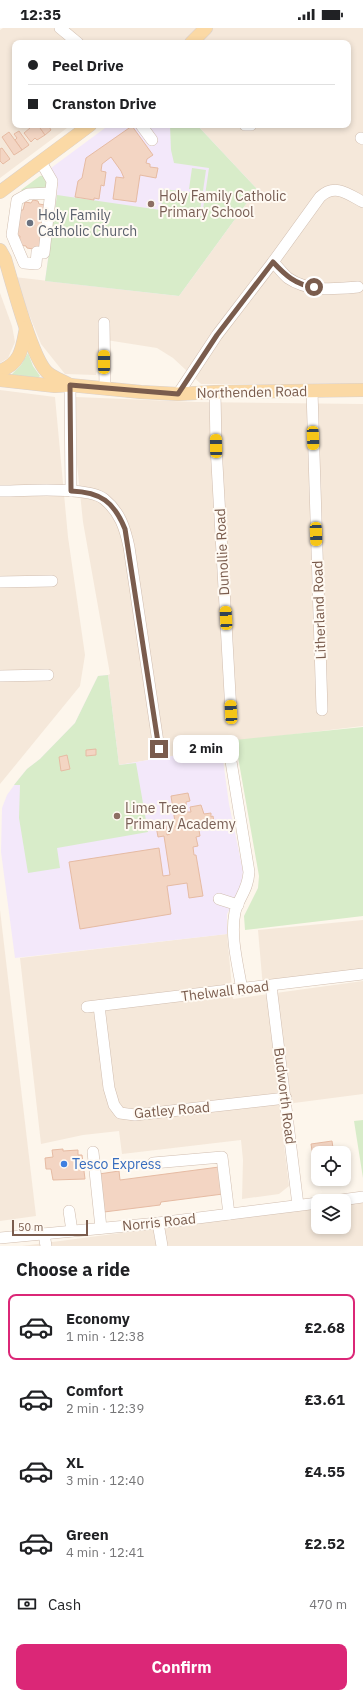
<!DOCTYPE html>
<meta charset="utf-8">
<style>
:root{--surface:#fff;--page:#f2f2f2;--text:#202124;--muted:#757577;--line:#e0e0e0;--accent:#db2777}
body{margin:0;font-family:"IBM Plex Sans",sans-serif;background:var(--page);color:var(--text);height:100vh;display:flex;flex-direction:column;font-size:15px;white-space:nowrap}
*{box-sizing:border-box;margin:0}
p{font-size:13px;color:var(--muted)}
.icon{flex:none;width:22px;height:22px;fill:none;stroke:currentColor;stroke-width:2;stroke-linecap:round;stroke-linejoin:round}
.map{position:relative;height:1218px;overflow:hidden}
.drawer{display:flex;flex-direction:column;background:var(--surface);flex:1}
.drawer>*{flex:none}
.top-card{position:absolute;left:12px;top:12px;width:339px;height:88px;border-radius:8px;box-shadow:0 2px 6px #0003;display:grid;align-content:center;height:88px;padding:0 16px;background:var(--surface)}
.buttons{position:absolute;left:311px;top:1118px;display:grid;gap:8px}
.buttons a{display:grid;place-items:center;width:40px;height:40px;border-radius:8px;background:var(--surface);box-shadow:0 2px 6px #0003;font-size:20px}
.scale{position:absolute;left:12px;bottom:10px;width:76px;box-sizing:border-box;padding-left:4px;border:2px solid #7a5c4d;border-top:0;font-size:11px;line-height:14px;white-space:nowrap;color:#7a5c4d;-webkit-text-stroke:3px #fffaf3;paint-order:stroke}
.end{position:absolute;width:18px;height:18px;margin:-9px;border:5px solid #7a5c4d;background:#fff;box-shadow:0 0 0 2px #fff}
.from{border-radius:50%}
.bubble{position:absolute;height:28px;border-radius:8px;background:var(--surface);box-shadow:0 2px 6px #0003;font-size:13px;font-weight:800;line-height:28px;text-align:center}
.car{position:absolute;width:12px;height:24px;margin:-12px -6px;border-radius:5px;box-shadow:0 0 3px 1px #0007;background:linear-gradient(#f5c518 24%,#345 0 40%,#f5c518 0 76%,#345 0 86%,#f5c518 0)}
.top-card b{display:flex;align-items:center;gap:14px;height:38px;font-size:15px}
.top-card b+b{border-top:1px solid var(--line)}
.top-card i{width:10px;height:10px;background:var(--text)}
ul{padding:0;list-style:none}
li{display:flex;align-items:center;gap:12px;height:66px;margin:0 8px 6px;padding:0 8px;border:2px solid transparent;border-radius:8px}
li div{flex:1}
li b{display:block;font-size:15px}
li em{font-style:normal;font-weight:800}
li.active{border-color:var(--accent)}
li>.icon{width:36px;height:36px;stroke-width:1.5}
h2{padding:0 16px;font-size:18px;line-height:48px}
.pay{display:flex;align-items:center;gap:10px;height:44px;padding:0 16px;font-size:15px}
.pay p{margin-inline-start:auto}
.cta{display:flex;gap:8px;margin-top:auto;padding:8px 16px}
.cta a{flex:1;height:46px;border-radius:8px;background:var(--accent);color:#fff;font-size:16px;font-weight:800;line-height:46px;text-align:center}
.status{display:flex;justify-content:space-between;align-items:center;height:28px;padding:0 20px;background:var(--surface);direction:ltr}
.status svg{height:11px;fill:currentColor}
.map>svg:first-child{display:block}
.residential{fill:#f5e8da}
.education{fill:#f3e8fa}
.green{fill:#d8ecc9}
.building{fill:#f3d5c3;stroke:#e6bba3}
.lines{fill:none;stroke-linecap:round;stroke-linejoin:round}
.minor-casing{stroke:#d1beb0;stroke-width:12}
.major-casing{stroke:#dad1cd;stroke-width:14}
.minor{stroke:#fff;stroke-width:11}
.major{stroke:#fbd9a5;stroke-width:13}
.route{stroke:#7a5c4d;stroke-width:5}
.education-dot{fill:#8d6e63;stroke:#fffaf3;stroke-width:1.5}
.worship-dot{fill:#6b7280;stroke:#fffaf3;stroke-width:1.5}
.shop-dot{fill:#3f7fe0;stroke:#fffaf3;stroke-width:1.5}
.labels{text-anchor:middle;dominant-baseline:central;stroke-width:4;stroke-linejoin:round;paint-order:stroke}
.education-label{font-size:14px;fill:#785e54;stroke:#fffaf3;text-anchor:start}
.worship-label{font-size:14px;fill:#5b616d;stroke:#fffaf3;text-anchor:start}
.street-label{font-size:14px;fill:#7a5c4d;stroke:#fffaf3}
.shop-label{font-size:14px;fill:#366cbe;stroke:#fffaf3;text-anchor:start}
</style>
<div class="status"><b>12:35</b><svg viewBox="0 0 49 12"><path d="M0 12V9h3v3zM5 12V6h3v6zM10 12V3h3v9zM15 12V0h3v12zM26 1h20v11H26zM47 4h2v5h-2z"/></svg></div>
<div class="map">
<svg width="363" height="1218" viewBox="0 0 363 1218">
<rect width="100%" height="100%" fill="#fdf6ec"/>
<g class="residential">
<path d="M3,0H363V357L201,356L173,330L157,320L100,311L96,347L65,346L41,316L14,249L179,268L257,161L197,97H348V15H15V97H71L0,150V2Z"/>
<path d="M0,265L12,298L15,314L8,330L0,335Z"/>
<path d="M0,362L55,369L68,509L85,627L80,658L0,756Z"/>
<path d="M76,369L196,374L363,376V698L229,714L178,727L119,737L108,647L110,646L83,494L77,436Z"/>
<path d="M0,882L36,1188L0,1193Z"/>
<path d="M363,892V946L263,960L258,902Z"/>
<path d="M227,906L233,971L363,953V1066L294,1075L280,1084L289,1158L279,1166L242,1171L243,1132L241,1112L122,1126L119,1103L83,1107L41,1116L20,930Z"/>
<path d="M363,1173V1218H22L318,1179V1199H344V1176Z"/>
</g>
<g class="education">
<path d="M109,97H197L257,161L179,268L45,253L58,157L51,140Z"/>
<path d="M108,647L119,737L178,727L221,717L229,776L243,843L241,859L227,886V906L15,930L1,824L2,780L7,767L18,752L27,741L40,731L75,695L98,648Z"/>
</g>
<g class="green">
<path d="M170,97H197L257,161L179,268L45,253L57,167L202,188L209,140L174,135L171,122Z"/>
<path d="M192,140L206,142L203,163L189,161Z"/>
<path d="M44,147L48,150L46,159L41,162L23,164L21,162L40,148Z"/>
<path d="M164,161L202,166L200,186L161,180Z"/>
<path d="M28,325L33,338L40,348L37,351L10,348L21,337Z"/>
<path d="M108,647L119,737L136,735L148,804L57,820L60,840L28,845L19,790L20,757H14L27,741L40,731L75,695L98,648Z"/>
<path d="M363,699V888L245,902L244,888L258,860L259,848L235,712Z"/>
<path d="M363,1092V1150L354,1093Z"/>
</g>
<g class="building">
<path d="M28,97H38L45,107L37,112L35,110L31,114L24,105L30,100Z"/>
<path d="M38,97H48L51,102L45,107Z"/>
<path d="M132,98L153,127L147,131L146,135L150,136V139L158,140L156,150L140,147L136,174L113,171L116,149L124,150L121,143L111,129L102,136L101,143L106,144L104,158L101,157L99,171L94,170V172L75,169L78,153L82,150L86,130Z"/>
<path d="M19,103L29,117L22,122L15,112L17,110L14,106Z"/>
<path d="M9,104L22,122L14,127L2,109Z"/>
<path d="M2,120L10,131L3,136L0,133V121Z"/>
<path d="M33,172L38,173L39,176L45,177L41,220L35,219L33,221L27,220L26,218L19,217L20,208L14,207L18,182H23L25,174L31,175Z"/>
<path d="M96,721V727L86,728V722Z"/>
<path d="M67,727L70,741L61,743L59,729Z"/>
<path d="M188,765L190,773L186,774L187,784H191L190,779L201,777L204,786L211,785V789L213,788L215,800L199,802L200,808L196,809L198,818L193,819L194,827H196L203,868L189,870L187,855L167,858L171,886L80,901L69,834L159,820L163,848L170,847L164,808L158,809L156,798L166,797L167,807L170,806L169,799H174L173,794H175L171,768Z"/>
<path d="M332,1113L333,1120L343,1119L344,1125H318V1148H316L311,1116Z"/>
<path d="M63,1121V1123L78,1122V1127H82L85,1151L53,1152L51,1141H46L45,1130L53,1129L52,1122Z"/>
<path d="M219,1139L223,1166L161,1174L160,1177L104,1184L99,1146L119,1143L120,1152Z"/>
</g>
<g class="lines">
<g class="minor-casing">
<g id="minor">
<path d="M60,0L78,15"/>
<path d="M141,97L152,112"/>
<path d="M245,97H251"/>
<path d="M361,110L363,111"/>
<path d="M41,134L52,153L44,225L37,224L36,236L24,235L12,207L17,172L28,166L50,165"/>
<path d="M273,234C278,239 283,246 288,250C308,264 335,261 358,259"/>
<path d="M104,295L105,360"/>
<path d="M70,357L71,463"/>
<path d="M312,363L322,682"/>
<path d="M215,364L216,418L231,684"/>
<path d="M178,366L217,307L273,234L320,169C335,155 348,166 363,174"/>
<path d="M0,463C22,463 88,458 104,471C120,484 125,500 129,519L159,721"/>
<path d="M0,554L52,553"/>
<path d="M0,648L48,647"/>
<path d="M229,721L249,844C248,862 239,869 235,884C230,909 238,937 242,962"/>
<path d="M219,871L238,877"/>
<path d="M271,958L298,1177"/>
<path d="M99,978L109,1060L114,1077L120,1085L135,1087L286,1070"/>
<path d="M87,979L363,946"/>
<path d="M93,1124L101,1200"/>
<path d="M153,1135L222,1129L229,1186"/>
<path d="M334,1173L363,1169"/>
<path d="M69,1183L72,1203"/>
<path d="M158,1195L162,1218"/>
<path d="M44,1206L46,1218"/>
<path d="M0,1210L158,1195L318,1175"/>
</g>
</g>
<g class="major-casing">
<g id="major">
<path d="M191,15L206,0"/>
<path d="M0,164L90,97"/>
<path d="M0,222L5,231C12,254 32,332 48,345C54,350 63,353 70,357"/>
<path d="M0,343C21,335 22,321 26,300"/>
<path d="M0,352L55,358L70,357L141,364L178,366L215,364L363,362"/>
</g>
</g>
<use href="#minor" class="minor"/>
<use href="#major" class="major"/>
</g>
<g class="lines">
<path class="route" d="M159,721L125,501C114,474 101,464 71,463L70,357L178,366L217,307L273,234C285,247 296,257 314,259"/>
</g>
<g class="education-dot">
<circle cx="151" cy="176" r="4"/>
<circle cx="117" cy="788" r="4"/>
</g>
<circle class="worship-dot" cx="30" cy="195" r="4"/>
<circle class="shop-dot" cx="64" cy="1136" r="4"/>
<g class="labels">
<g class="education-label">
<text x="159" y="168">Holy Family Catholic<tspan x="159" dy="16">Primary School</tspan></text>
<text x="125" y="780">Lime Tree<tspan x="125" dy="16">Primary Academy</tspan></text>
</g>
<g class="worship-label">
<text x="38" y="187">Holy Family<tspan x="38" dy="16">Catholic Church</tspan></text>
</g>
<g class="street-label">
<text transform="translate(252 364) rotate(-1)">Northenden Road</text>
<text transform="translate(222 524) rotate(-93)">Dunollie Road</text>
<text transform="translate(319 582) rotate(-92)">Litherland Road</text>
<text transform="translate(225 963) rotate(-7)">Thelwall Road</text>
<text transform="translate(285 1068) rotate(83)">Budworth Road</text>
<text transform="translate(172 1082) rotate(-5)">Gatley Road</text>
<text transform="translate(159 1194) rotate(-6)">Norris Road</text>
</g>
<g class="shop-label">
<text x="72" y="1136">Tesco Express</text>
</g>
</g>
</svg>
<div class="buttons">
<a><svg class="icon" aria-label="locate" viewBox="0 0 24 24"><circle cx="12" cy="12" r="6"/><path d="M12 2v4M12 18v4M2 12h4M18 12h4"/></svg></a>
<a><svg class="icon" aria-label="layers" viewBox="0 0 24 24"><path d="M12 4l9 5-9 5-9-5zM3 14l9 5 9-5"/></svg></a>
</div>
<div class="scale">50 m</div>
<i class="end from" style="left:314px;top:259px"></i>
<i class="end" style="left:159px;top:721px"></i>
<div class="bubble" style="left:173px;top:707px;width:66px">2 min</div>
<i class="car" style="left:104px;top:334px;rotate:0deg"></i>
<i class="car" style="left:313px;top:410px;rotate:178deg"></i>
<i class="car" style="left:216px;top:418px;rotate:359deg"></i>
<i class="car" style="left:316px;top:506px;rotate:178deg"></i>
<i class="car" style="left:226px;top:590px;rotate:357deg"></i>
<i class="car" style="left:231px;top:684px;rotate:357deg"></i>
<div class="top-card">
<b><i class="from"></i>Peel Drive</b>
<b><i></i>Cranston Drive</b>
</div>
</div>
<section class="drawer">
<h2>Choose a ride</h2>
<ul>
<li class="active"><svg class="icon" aria-label="car" viewBox="0 0 24 24"><path d="M5 17H2v-5l4-1 3-4h7l3 4 3 1v5h-3M9 17h6M6 11h13"/><circle cx="7" cy="17" r="2"/><circle cx="17" cy="17" r="2"/></svg><div><b>Economy</b><p>1 min · 12:38</p></div><em>£2.68</em></li>
<li><svg class="icon" aria-label="car" viewBox="0 0 24 24"><path d="M5 17H2v-5l4-1 3-4h7l3 4 3 1v5h-3M9 17h6M6 11h13"/><circle cx="7" cy="17" r="2"/><circle cx="17" cy="17" r="2"/></svg><div><b>Comfort</b><p>2 min · 12:39</p></div><em>£3.61</em></li>
<li><svg class="icon" aria-label="car" viewBox="0 0 24 24"><path d="M5 17H2v-5l4-1 3-4h7l3 4 3 1v5h-3M9 17h6M6 11h13"/><circle cx="7" cy="17" r="2"/><circle cx="17" cy="17" r="2"/></svg><div><b>XL</b><p>3 min · 12:40</p></div><em>£4.55</em></li>
<li><svg class="icon" aria-label="car" viewBox="0 0 24 24"><path d="M5 17H2v-5l4-1 3-4h7l3 4 3 1v5h-3M9 17h6M6 11h13"/><circle cx="7" cy="17" r="2"/><circle cx="17" cy="17" r="2"/></svg><div><b>Green</b><p>4 min · 12:41</p></div><em>£2.52</em></li>
</ul>
<div class="pay"><svg class="icon" aria-label="cash" viewBox="0 0 24 24"><path d="M3 7h18v10H3z"/><circle cx="12" cy="12" r="2"/></svg>Cash<p>470 m</p></div>
<div class="cta"><a>Confirm</a></div>
</section>
